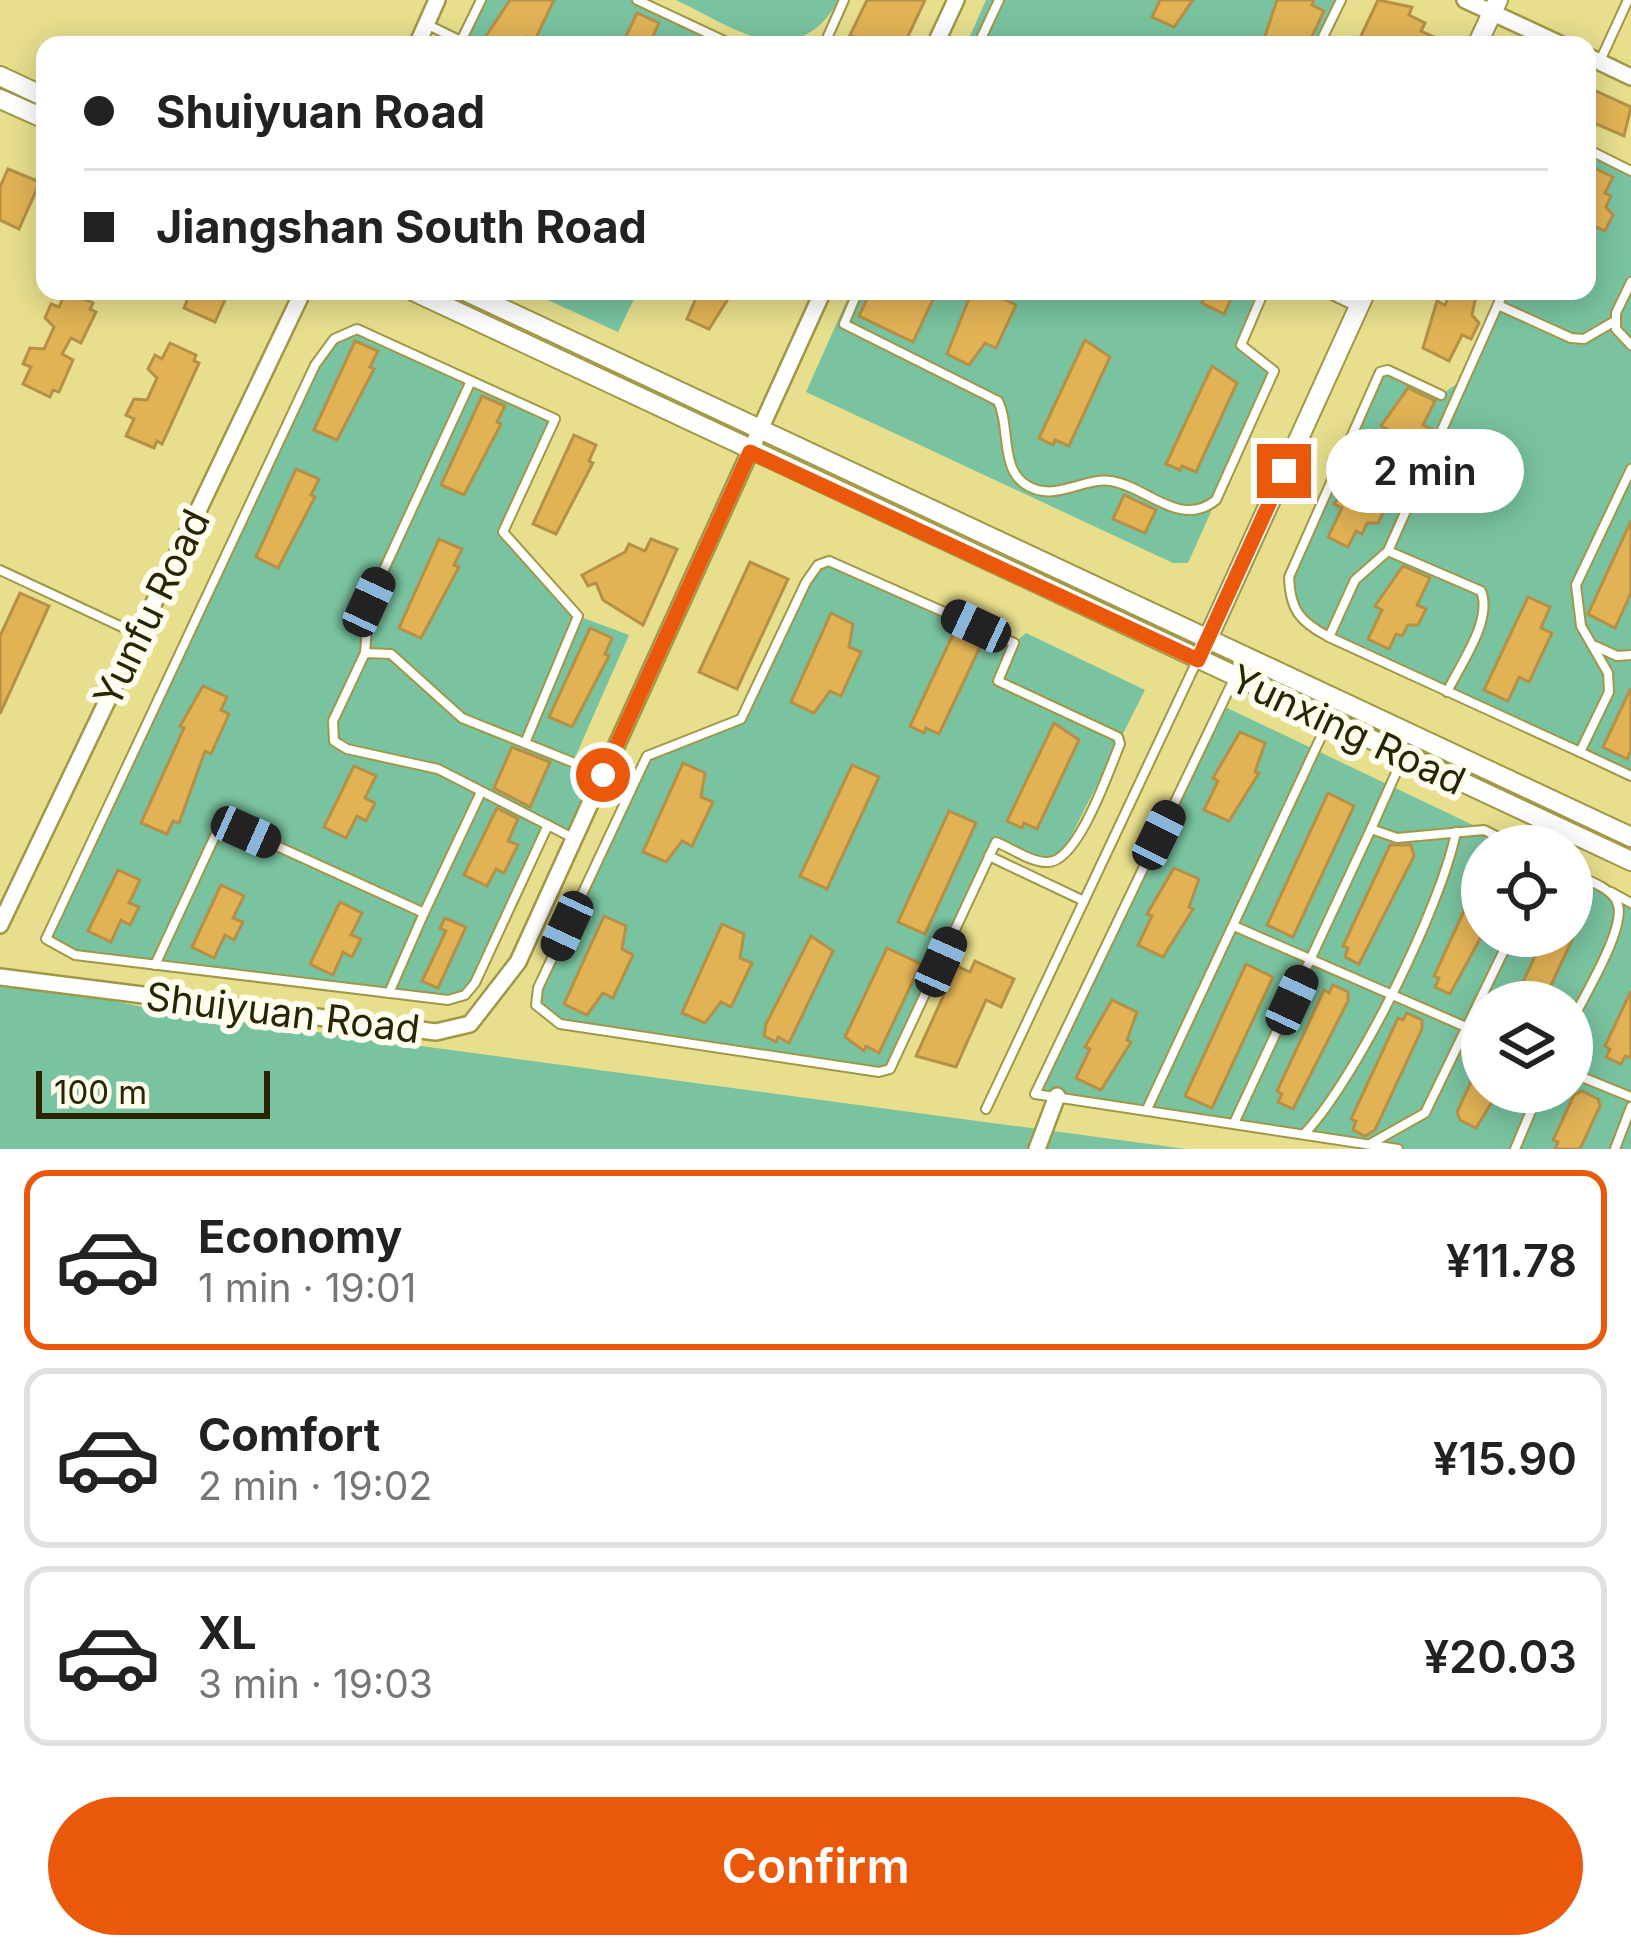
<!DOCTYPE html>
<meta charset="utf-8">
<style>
:root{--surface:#fff;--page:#f2f2f2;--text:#222;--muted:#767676;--line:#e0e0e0;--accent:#ea580c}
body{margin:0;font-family:Inter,sans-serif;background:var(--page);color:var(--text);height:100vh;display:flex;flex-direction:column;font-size:45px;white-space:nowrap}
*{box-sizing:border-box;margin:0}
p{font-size:39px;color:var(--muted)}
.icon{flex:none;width:66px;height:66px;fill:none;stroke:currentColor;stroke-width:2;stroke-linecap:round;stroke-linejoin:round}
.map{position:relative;height:1149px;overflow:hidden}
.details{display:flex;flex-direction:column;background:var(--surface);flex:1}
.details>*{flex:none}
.top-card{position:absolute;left:36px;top:36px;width:1560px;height:264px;border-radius:24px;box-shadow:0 6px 30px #0003;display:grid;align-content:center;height:264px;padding:0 48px;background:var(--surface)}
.controls{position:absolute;left:1461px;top:825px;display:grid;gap:24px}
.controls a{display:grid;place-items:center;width:132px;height:132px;border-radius:50%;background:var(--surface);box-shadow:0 6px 30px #0003;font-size:60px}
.scale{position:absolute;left:36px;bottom:30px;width:234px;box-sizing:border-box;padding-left:12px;border:6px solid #292503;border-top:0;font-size:33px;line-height:42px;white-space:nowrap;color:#292503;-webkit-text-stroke:9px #fefdee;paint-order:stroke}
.end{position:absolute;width:54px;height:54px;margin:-27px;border:15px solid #ea580c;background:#fff;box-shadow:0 0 0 6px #fff}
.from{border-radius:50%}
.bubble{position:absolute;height:84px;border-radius:42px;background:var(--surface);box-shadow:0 6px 30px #0003;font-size:39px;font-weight:600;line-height:84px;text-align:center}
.car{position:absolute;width:36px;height:72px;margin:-36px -18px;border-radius:15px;box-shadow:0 0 9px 3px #0007;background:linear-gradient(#222 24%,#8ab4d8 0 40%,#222 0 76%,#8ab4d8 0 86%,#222 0)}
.top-card b{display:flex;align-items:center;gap:42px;height:114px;font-size:45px}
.top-card b+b{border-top:3px solid var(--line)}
.top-card i{width:30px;height:30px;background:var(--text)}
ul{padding:21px 0 0;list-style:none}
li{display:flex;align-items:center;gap:36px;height:180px;margin:0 24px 18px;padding:0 24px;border:6px solid var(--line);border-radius:24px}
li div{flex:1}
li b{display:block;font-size:45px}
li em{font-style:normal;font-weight:600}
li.selected{border-color:var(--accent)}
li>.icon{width:108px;height:108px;stroke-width:1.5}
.cta{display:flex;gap:24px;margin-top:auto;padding:24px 48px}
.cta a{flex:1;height:138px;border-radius:72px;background:var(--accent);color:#fff;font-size:48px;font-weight:600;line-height:138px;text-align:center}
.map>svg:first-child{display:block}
.green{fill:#79c3a0;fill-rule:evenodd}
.building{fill:#e1b355;stroke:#b59046;stroke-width:3}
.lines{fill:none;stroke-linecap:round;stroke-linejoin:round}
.service-casing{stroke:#a09847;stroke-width:12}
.minor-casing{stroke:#a09847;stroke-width:20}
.tertiary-casing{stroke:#a09847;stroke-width:22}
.service{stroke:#fff;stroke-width:8}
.minor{stroke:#fff;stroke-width:15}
.tertiary{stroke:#fff;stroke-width:18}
.route{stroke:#ea580c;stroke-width:15}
.labels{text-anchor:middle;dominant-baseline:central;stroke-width:12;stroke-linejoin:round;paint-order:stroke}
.street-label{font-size:39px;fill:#292503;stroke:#fefdee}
</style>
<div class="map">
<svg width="1631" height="1149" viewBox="0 0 1631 1149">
<rect width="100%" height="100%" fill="#e7df8d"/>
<g class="green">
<path d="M481,0H637L733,45H479L463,37Z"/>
<path d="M676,0H839C795,76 735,28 676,0Z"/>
<path d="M986,0H1341L1319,45H966Z"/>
<path d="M1587,149L1631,171V776L1303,623L1289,602L1294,560L1380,372L1388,370L1441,395L1465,378L1504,291H1587Z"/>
<path d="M528,291H638L618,332Z"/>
<path d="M851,291H1264L1244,336L1248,353L1272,364L1274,371L1188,563H1173L806,392Z"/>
<path d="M357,329L555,419L503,532L578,616L629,635L573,762L603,775L574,838L549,826L465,995L448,1000L75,955L46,939L315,365L334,339Z"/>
<path d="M829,561L1014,643L1026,633L1145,690L1059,860L1045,863L996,842L898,1059L879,1072L560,1024L541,1013L538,988L647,756L741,719L818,565Z"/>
<path d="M1221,705L1517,846H1482V936H1572V873L1631,903V1149H1398L1035,1094ZM1482,1002H1572V1092H1482Z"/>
<path d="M0,978L168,1012L1186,1149H0Z"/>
</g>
<g class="building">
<path d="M510,0H554L535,40L527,37L523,45H498L484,39Z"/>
<path d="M867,0H925L904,45H871L850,35Z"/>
<path d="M1160,0H1193L1174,27L1152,17Z"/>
<path d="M1277,0H1314L1312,5L1324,11L1308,45H1262Z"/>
<path d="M1378,0L1412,7L1409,15L1425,23L1421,31L1452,45L1359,40Z"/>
<path d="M637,13L659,23L649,45H622Z"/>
<path d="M1587,87L1631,107L1624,136L1587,120Z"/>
<path d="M1592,167L1613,177L1605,193L1611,196L1606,207L1613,215L1605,231L1596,227L1587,246V178Z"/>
<path d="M8,169L40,182L19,229L0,220V187Z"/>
<path d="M66,291L93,303L90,309L96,312L81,343L71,338L62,354L73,360L59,392L53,390L50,397L23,384L31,367L23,364L30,348L44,349L54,327L45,318L51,304L59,307Z"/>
<path d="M191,291H229L215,322L184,308Z"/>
<path d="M699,291H733L709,329L687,319Z"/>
<path d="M871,291H937L913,342L859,316Z"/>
<path d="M972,291H1008L1004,299L1016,305L996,348L985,343L969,365L947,354Z"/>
<path d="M1208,291H1235L1224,314L1202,303Z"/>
<path d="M1451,291H1477L1472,315L1479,323L1471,339L1462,335L1449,361L1423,348L1437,301L1445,305Z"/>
<path d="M1085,340L1110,357L1069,446L1055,440L1053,445L1039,438Z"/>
<path d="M355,341L378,351L370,367L374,369L337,440L314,430Z"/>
<path d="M170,343L196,355L194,361L199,363L162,444L157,441L154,448L126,436L134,419L126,415L134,399L147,400L157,378L148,369L155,355L162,359Z"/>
<path d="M1212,366L1237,383L1196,472L1182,466L1180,470L1166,464Z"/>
<path d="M1408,388L1435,401L1423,425L1432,429L1425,445H1414L1408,457L1403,454L1389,476L1377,503L1386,507L1378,523H1367L1362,534L1356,531L1348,547L1328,537L1342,508L1334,504L1363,463L1371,467L1389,430L1381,426Z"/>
<path d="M482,396L505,406L497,422L501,424L464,495L441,485Z"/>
<path d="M574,435L596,445L589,461L593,463L556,534L533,524Z"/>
<path d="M296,469L319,479L311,495L315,497L278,568L256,557Z"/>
<path d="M1124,495L1156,510L1145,533L1113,519Z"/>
<path d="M1631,521V593L1615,628L1588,614Z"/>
<path d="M439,539L462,549L454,565L459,567L421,638L399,628Z"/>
<path d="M651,539L677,549L643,625L603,600L596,583L588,586L582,575L625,552L629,544L645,551Z"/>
<path d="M750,562L788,579L737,689L699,672Z"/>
<path d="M1403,566L1430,578L1417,605L1426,609L1418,625H1408L1402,636L1396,634L1389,649L1368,639L1382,610L1375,606Z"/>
<path d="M20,593L49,606L0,714V636Z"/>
<path d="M1528,597L1550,607L1541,628L1552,633L1529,682L1519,677L1508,701L1484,690Z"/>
<path d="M831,613L853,624L849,647L861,652L841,696L830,691L814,713L791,702Z"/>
<path d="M590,628L612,638L605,654L609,656L572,727L549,717Z"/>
<path d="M956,628L981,645L939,734L926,728L924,733L910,726Z"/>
<path d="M203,686L227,697L221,710L229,714L211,754L205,751L179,823L173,821L167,834L141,823L184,728L180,726Z"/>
<path d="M1631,688V750L1627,759L1603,747Z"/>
<path d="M1054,723L1079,740L1037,829L1024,823L1022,828L1007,821Z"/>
<path d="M1240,732L1265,743L1255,772L1259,773L1229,821L1204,810L1218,781L1213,778Z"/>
<path d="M512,747L550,762L530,807L494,788Z"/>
<path d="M683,763L705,773L701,797L713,802L692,846L682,841L666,862L643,852Z"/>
<path d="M852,765L879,777L827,889L800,876Z"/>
<path d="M354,766L376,776L365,798L375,803L366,821L357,816L346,838L324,827Z"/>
<path d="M1328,793L1354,806L1293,937L1267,925Z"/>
<path d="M497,808L518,819L508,841L518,845L504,873L496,869L487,886L464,875Z"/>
<path d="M949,811L976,823L925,934L898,922Z"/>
<path d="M1390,845H1411L1414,856L1359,964L1345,957L1348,948L1343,946Z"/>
<path d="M1174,868L1199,879L1189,907L1193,909L1163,957L1138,945L1152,916L1147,914Z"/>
<path d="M118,870L140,880L129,903L139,907L130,925L121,920L111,942L88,931Z"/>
<path d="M1482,872V935L1450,994L1435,987L1439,978L1434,976Z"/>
<path d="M221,885L244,896L233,918L243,922L234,940L225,935L214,958L192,947Z"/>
<path d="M340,902L362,913L351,935L361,939L352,957L343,952L333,975L310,964Z"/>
<path d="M604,916L626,926L622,949L633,955L613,998L603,993L587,1015L564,1004Z"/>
<path d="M445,918L466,927L438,988L422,981L446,931L440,928Z"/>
<path d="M722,924L744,934L740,958L752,963L731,1007L721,1002L705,1023L682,1013Z"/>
<path d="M811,936L833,951L789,1043L778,1037L776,1042L764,1036L766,1024Z"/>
<path d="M1544,936H1574L1543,1002H1514Z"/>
<path d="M887,948L921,964L879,1053L866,1046L864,1051L845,1037Z"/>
<path d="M975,961L1014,979L1001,1007L986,1000L956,1067L916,1056L957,966L970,972Z"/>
<path d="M1246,964L1273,977L1212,1108L1185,1096Z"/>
<path d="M1333,985L1348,992V1001L1293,1109L1278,1102L1282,1094L1277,1091L1324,990L1329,993Z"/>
<path d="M1631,991V1058L1625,1056L1621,1064L1606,1057L1610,1049L1605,1046Z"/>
<path d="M1112,1000L1137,1012L1127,1040L1131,1042L1101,1090L1076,1078L1090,1049L1085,1047Z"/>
<path d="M1407,1013L1422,1020V1029L1375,1130L1365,1136L1353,1130L1356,1121L1351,1119L1398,1018L1403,1020Z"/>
<path d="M1482,1058V1092H1498L1476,1128L1460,1120L1457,1112Z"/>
<path d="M1582,1091L1598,1099L1600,1106L1580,1149H1555L1558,1142L1553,1140L1574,1095Z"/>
</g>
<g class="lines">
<g class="service-casing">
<g id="service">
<path d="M637,0L733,45"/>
<path d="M428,25L461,41L481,0"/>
<path d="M824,45L844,0"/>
<path d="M978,45L999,0"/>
<path d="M1319,45L1341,0"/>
<path d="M1600,61L1628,0"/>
<path d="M1587,149L1631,171"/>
<path d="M1631,282L1616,313V329L1631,345"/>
<path d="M858,291L844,324L998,401C1011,427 999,470 1028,486C1056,502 1083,477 1111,481C1148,487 1180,529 1216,500L1274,371L1241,345L1264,291"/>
<path d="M1324,291L1355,306"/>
<path d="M1504,291L1388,551L1355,580L1329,637L1580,752L1609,692L1608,673L1581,626L1576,585L1631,469"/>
<path d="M1498,305L1571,338L1584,339L1615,321"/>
<path d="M1388,551L1481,591C1493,620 1460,665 1447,692"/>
<path d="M829,561L1014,643L998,681L1118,737L1120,744C1109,770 1078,862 1048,862C1032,863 1011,848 996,842L890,1069L879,1072L560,1024L536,1005L538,988L647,756L741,719L806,582L818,565Z"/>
<path d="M0,570L137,634"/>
<path d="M1329,637C1300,622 1290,610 1289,577L1380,372L1388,370L1441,395"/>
<path d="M1595,646L1617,656L1631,655"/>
<path d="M365,653L369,602L471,381"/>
<path d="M1234,679L1035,1094L1398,1149"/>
<path d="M525,743L578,616L503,532L555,419L357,329L334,339L315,365L46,939L75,955L448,1000L465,995L475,983L548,825"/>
<path d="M1580,752L1631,776"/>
<path d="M1404,755L1371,829L1397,838L1484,830L1517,846"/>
<path d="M573,838L438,769L347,749L334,741L333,721L365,653L391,654L462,718L602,774"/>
<path d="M989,856L1084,901"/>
<path d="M1572,873C1586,880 1614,888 1618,905C1625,930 1584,996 1572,1021"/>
<path d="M1611,892L1631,903"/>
<path d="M1234,926L1482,1034"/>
<path d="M155,965L222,821L424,913L481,792"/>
<path d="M389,993L424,913"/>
<path d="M1572,1073L1631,1097"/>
<path d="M1148,1107L1328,722"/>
<path d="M986,1109L1197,661"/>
<path d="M1235,1121L1371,829"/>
<path d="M1306,1132C1357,1077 1441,907 1456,832"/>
<path d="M1370,1144L1425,1113L1511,936"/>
<path d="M1515,1149L1539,1092"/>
<path d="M1615,1149L1631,1107"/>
</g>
</g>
<g class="minor-casing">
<g id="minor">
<path d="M1465,0L1562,45"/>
<path d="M417,45L437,0"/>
<path d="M935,45L956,0"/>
<path d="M1587,56L1631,77"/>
<path d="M0,925L303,291"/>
<path d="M0,977L436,1032L470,1024L518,962L823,291"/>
<path d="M1037,1149L1057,1096"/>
</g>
</g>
<g class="tertiary-casing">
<g id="tertiary">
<path d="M1477,45L1498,0"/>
<path d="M0,76L45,97"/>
<path d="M0,99L45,119"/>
<path d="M413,291L1631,861"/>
<path d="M465,291L1631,837"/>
<path d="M1204,647L1366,291"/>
</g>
</g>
<use href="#service" class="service"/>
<use href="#minor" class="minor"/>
<use href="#tertiary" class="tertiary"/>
</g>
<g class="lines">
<path class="route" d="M603,775L750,452L1198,660L1284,471"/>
</g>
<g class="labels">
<g class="street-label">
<text transform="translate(151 608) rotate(-64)">Yunfu Road</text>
<text transform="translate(1348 729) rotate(25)">Yunxing Road</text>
<text transform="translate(283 1012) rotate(7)">Shuiyuan Road</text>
</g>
</g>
</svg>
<div class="controls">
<a><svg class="icon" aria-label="locate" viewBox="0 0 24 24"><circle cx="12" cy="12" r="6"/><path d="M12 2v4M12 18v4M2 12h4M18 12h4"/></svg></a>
<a><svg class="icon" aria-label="layers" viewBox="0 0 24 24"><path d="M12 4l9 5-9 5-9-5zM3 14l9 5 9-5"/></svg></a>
</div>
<div class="scale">100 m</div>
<i class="end from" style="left:603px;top:775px"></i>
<i class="end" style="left:1284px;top:471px"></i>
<div class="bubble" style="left:1326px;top:429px;width:198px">2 min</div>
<i class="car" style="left:369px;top:602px;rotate:25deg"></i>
<i class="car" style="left:976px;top:626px;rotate:295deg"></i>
<i class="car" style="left:246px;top:832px;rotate:114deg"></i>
<i class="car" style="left:1159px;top:835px;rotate:26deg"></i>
<i class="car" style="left:567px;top:926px;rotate:205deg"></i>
<i class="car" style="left:941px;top:962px;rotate:24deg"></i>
<i class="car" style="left:1292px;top:1000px;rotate:25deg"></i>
<div class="top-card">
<b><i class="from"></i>Shuiyuan Road</b>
<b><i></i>Jiangshan South Road</b>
</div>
</div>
<section class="details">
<ul>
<li class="selected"><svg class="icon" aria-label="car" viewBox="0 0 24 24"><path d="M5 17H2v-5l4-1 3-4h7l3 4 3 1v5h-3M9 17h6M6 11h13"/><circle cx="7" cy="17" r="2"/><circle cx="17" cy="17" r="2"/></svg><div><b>Economy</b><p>1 min · 19:01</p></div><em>¥11.78</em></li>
<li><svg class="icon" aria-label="car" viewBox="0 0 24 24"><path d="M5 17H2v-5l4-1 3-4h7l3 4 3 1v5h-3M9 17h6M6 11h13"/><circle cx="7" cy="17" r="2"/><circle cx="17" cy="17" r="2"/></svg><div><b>Comfort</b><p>2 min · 19:02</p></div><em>¥15.90</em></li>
<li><svg class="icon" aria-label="car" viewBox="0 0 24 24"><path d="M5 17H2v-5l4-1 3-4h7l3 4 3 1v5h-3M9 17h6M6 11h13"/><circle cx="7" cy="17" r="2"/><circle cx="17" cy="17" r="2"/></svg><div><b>XL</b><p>3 min · 19:03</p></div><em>¥20.03</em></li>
</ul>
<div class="cta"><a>Confirm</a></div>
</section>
